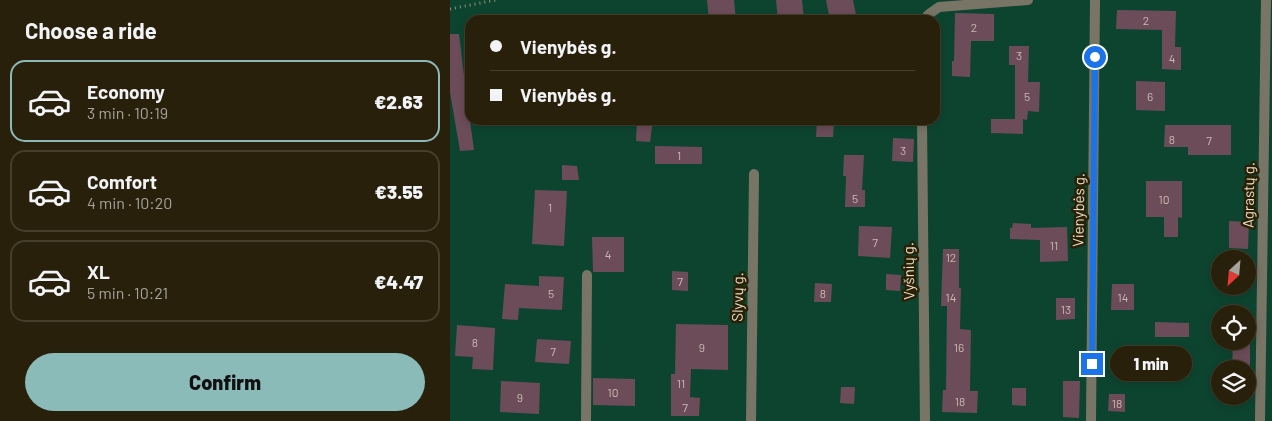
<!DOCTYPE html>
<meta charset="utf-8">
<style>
:root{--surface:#28200a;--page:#302813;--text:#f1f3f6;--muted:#a5a39c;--line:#443e2b;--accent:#8bbbb9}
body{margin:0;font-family:Barlow,sans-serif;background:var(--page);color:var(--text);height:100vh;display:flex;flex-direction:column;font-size:19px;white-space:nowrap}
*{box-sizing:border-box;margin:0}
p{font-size:16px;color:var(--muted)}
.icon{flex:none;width:28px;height:28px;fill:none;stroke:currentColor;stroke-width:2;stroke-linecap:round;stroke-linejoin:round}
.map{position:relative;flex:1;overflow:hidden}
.side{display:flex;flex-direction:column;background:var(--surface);width:450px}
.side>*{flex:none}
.hud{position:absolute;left:15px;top:15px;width:475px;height:110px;border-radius:15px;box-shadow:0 2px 8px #0003,0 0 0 1px var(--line);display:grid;align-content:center;height:110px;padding:0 25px;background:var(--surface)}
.needle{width:32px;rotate:206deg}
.buttons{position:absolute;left:761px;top:250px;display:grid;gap:10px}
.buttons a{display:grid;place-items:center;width:45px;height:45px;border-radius:50%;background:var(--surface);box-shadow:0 2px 8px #0003,0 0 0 1px var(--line);font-size:25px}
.end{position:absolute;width:22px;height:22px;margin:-11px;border:6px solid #1a73e8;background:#fff;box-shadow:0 0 0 2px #fff}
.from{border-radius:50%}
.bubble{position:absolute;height:35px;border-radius:18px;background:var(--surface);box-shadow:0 2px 8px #0003,0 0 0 1px var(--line);font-size:16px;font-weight:800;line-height:35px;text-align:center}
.hud b{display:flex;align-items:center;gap:18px;height:48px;font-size:19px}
.hud b+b{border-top:1px solid var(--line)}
.hud i{width:12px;height:12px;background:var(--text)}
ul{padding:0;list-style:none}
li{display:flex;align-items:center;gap:15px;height:82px;margin:0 10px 8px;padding:0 15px;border:2px solid var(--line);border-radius:15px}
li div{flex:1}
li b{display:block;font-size:19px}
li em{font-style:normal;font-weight:800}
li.selected{border-color:var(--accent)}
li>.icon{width:45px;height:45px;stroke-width:1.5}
h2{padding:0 25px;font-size:22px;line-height:60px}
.button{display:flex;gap:10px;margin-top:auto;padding:10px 25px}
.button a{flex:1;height:58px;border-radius:30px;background:var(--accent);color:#111;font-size:20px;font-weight:800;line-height:58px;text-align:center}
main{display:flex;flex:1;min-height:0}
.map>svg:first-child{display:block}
.green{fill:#0d4430;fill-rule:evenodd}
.building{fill:#6c4c59}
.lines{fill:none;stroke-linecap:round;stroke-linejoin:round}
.path{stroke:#978d77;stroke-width:3;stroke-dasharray:1 4;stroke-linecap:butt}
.street{stroke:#787567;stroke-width:10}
.route{stroke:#1a73e8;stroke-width:6}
.labels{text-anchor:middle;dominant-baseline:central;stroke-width:5;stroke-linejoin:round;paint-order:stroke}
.number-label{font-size:12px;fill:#c8bbb2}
.street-label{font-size:15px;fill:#e7e0cf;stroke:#2b2003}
</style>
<main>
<section class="side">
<h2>Choose a ride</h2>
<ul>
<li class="selected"><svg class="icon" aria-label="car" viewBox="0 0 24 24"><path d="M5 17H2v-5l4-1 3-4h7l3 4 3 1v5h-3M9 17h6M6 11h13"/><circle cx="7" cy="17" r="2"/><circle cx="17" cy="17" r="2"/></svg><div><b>Economy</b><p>3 min · 10:19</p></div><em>€2.63</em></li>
<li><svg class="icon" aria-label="car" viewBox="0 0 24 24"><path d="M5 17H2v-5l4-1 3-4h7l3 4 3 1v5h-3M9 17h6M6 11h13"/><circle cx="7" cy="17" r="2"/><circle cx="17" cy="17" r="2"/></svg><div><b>Comfort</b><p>4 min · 10:20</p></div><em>€3.55</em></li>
<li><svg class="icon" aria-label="car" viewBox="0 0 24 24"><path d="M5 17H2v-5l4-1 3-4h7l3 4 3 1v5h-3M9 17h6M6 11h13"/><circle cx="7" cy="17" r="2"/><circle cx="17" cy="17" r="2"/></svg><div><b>XL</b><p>5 min · 10:21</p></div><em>€4.47</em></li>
</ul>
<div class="button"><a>Confirm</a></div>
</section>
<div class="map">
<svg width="822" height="421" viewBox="0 0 822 421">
<rect width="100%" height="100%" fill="#362a0d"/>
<path class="green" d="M0,0H822V421H0ZM20,20H485V120H20ZM770,259H798V286H770ZM770,314H798V341H770ZM770,369H798V396H770Z"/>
<g class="building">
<path d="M257,0H284L286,20H259Z"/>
<path d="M326,0H352L354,20H328Z"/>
<path d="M376,0H403L406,15L380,20Z"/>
<path d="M667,10L726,11L725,47H731V70L712,69V30L666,29Z"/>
<path d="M505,13L544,14V41H521L520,77L502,76V61H504Z"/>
<path d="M0,34H9L16,92H20V121L24,150L10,151L0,92Z"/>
<path d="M559,46H579L578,82H590L589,112L578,111L577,120L573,119V134L541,133V119H565V65H559Z"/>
<path d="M686,81L715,82V111L686,110Z"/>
<path d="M187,120H203L200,142L186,141Z"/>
<path d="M367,120H384L383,137H366Z"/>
<path d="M715,125H781V155H738V147H714Z"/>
<path d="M443,138L464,139L463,162L442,161Z"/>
<path d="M205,146L252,147V164H205Z"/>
<path d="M394,155H414L412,190H415V207H395L396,176H393Z"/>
<path d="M112,165L127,166L129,180H112Z"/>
<path d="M696,181H732V218L728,217V237H714V217H696Z"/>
<path d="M85,190L117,191L114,246L82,244Z"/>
<path d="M779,221L799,222L798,249L779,248Z"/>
<path d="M563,223L581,224V228L617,227L618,261L590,262V240L560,239V228H562Z"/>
<path d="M409,226L442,227L440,258L408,256Z"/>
<path d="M142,237H174V272H143Z"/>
<path d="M493,249H509V288H511L510,329L521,330L520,391H528L527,413L492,412L493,390H496L497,306H491Z"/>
<path d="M222,271L238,272V291L222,290Z"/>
<path d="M436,274L451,275L450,291L436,290Z"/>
<path d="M89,276L114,277L112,310L69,308L68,320L52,319L55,284L89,286Z"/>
<path d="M365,283L382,284L381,302H364Z"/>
<path d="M662,284H684V310H661Z"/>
<path d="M606,298H625V319L606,320Z"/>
<path d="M705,322L739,323V337H705Z"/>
<path d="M226,324L278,325V370L241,369L240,397L250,398L249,416H221V374H225Z"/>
<path d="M7,325L45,328L43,370L22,369L23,357L5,356Z"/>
<path d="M87,339L121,341L119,364L85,362Z"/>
<path d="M783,341H800V369H782Z"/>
<path d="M143,378L185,379V406L143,405Z"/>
<path d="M51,381L90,383L89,414L50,412Z"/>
<path d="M613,381H630L629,418L613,417Z"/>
<path d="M391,387H405L404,404L390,403Z"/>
<path d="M562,388H576V406L562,405Z"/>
<path d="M659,394H675V412L658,411Z"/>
</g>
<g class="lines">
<path class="path" d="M0,9L46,0"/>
<g class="street">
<path d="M474,20L479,14L489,7L578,0"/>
<path d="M472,120L475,421"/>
<path d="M136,421L137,275"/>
<path d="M301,421L304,174"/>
<path d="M641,421L645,0"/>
<path d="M810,421L816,0"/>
</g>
</g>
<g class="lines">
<path class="route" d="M642,364L645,57"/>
</g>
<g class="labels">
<g class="number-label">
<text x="696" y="20">2</text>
<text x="524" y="27">2</text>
<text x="569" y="55">3</text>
<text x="722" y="58">4</text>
<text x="577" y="96">5</text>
<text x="700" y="96">6</text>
<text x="722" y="139">8</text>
<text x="759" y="140">7</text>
<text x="453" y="150">3</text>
<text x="229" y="155">1</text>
<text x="405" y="198">5</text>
<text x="714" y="199">10</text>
<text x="100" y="207">1</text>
<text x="425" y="242">7</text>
<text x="604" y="245">11</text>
<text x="158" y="254">4</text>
<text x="501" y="257">12</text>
<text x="230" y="281">7</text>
<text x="101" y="293">5</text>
<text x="373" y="293">8</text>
<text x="501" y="297">14</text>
<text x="673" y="297">14</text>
<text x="616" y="309">13</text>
<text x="25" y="342">8</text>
<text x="252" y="347">9</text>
<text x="509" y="347">16</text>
<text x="103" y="351">7</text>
<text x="231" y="383">11</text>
<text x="163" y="392">10</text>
<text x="70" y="397">9</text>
<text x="510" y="401">18</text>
<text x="667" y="403">18</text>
<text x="235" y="407">7</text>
</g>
<g class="street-label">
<text transform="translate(798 195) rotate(-89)">Agrastų g.</text>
<text transform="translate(628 210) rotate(-89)">Vienybės g.</text>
<text transform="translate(458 271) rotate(-91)">Vyšnių g.</text>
<text transform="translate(287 297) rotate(-89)">Slyvų g.</text>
</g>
</g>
</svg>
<div class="buttons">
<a><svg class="needle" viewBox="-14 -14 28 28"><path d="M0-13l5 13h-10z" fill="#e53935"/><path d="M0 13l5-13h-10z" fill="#a5a39c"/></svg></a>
<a><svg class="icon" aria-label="locate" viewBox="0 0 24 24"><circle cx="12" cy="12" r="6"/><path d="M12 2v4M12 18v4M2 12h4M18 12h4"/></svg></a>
<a><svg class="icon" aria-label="layers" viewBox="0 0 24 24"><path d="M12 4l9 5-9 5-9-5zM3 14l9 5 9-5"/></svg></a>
</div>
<i class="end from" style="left:645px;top:57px"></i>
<i class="end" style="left:642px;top:364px"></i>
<div class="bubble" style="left:660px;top:346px;width:82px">1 min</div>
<div class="hud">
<b><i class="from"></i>Vienybės g.</b>
<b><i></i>Vienybės g.</b>
</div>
</div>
</main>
